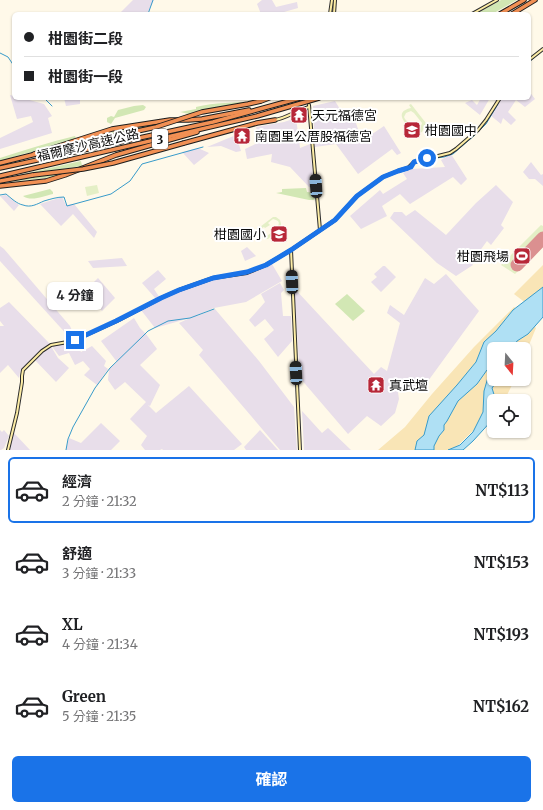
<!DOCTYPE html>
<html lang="zh-TW">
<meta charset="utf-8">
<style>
:root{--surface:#fff;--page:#f2f2f2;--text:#202124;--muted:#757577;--line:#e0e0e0;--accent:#1a73e8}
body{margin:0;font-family:Merriweather,"Noto Sans TC",serif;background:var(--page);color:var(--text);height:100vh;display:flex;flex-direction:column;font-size:15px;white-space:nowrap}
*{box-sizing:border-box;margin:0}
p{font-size:13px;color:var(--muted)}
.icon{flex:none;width:22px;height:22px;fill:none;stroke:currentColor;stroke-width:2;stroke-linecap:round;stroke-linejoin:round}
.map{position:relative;height:450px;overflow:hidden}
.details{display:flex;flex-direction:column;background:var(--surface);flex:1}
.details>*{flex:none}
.banner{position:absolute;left:12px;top:12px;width:519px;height:88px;border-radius:6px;box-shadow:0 1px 3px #0004;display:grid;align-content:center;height:88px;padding:0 12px;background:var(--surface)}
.needle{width:26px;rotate:162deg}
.buttons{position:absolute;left:487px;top:342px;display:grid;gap:8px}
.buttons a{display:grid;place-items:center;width:44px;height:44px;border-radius:6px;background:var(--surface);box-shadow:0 1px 3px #0004;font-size:20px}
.end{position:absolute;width:18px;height:18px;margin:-9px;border:5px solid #1a73e8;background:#fff;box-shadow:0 0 0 2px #fff}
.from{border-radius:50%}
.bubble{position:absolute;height:28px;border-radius:6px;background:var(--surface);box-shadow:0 1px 3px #0004;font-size:13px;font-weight:700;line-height:28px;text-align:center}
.car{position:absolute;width:12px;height:24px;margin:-12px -6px;border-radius:5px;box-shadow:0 0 3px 1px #0007;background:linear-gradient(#222 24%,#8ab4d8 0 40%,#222 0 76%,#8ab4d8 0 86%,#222 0)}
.banner b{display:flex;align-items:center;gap:14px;height:38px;font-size:15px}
.banner b+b{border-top:1px solid var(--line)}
.banner i{width:10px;height:10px;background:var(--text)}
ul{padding:7px 0 0;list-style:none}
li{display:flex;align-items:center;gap:12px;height:66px;margin:0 8px 6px;padding:0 4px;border:2px solid transparent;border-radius:6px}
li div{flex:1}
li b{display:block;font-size:15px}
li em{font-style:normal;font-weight:700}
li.on{border-color:var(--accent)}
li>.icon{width:36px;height:36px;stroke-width:1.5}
.button{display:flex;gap:8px;margin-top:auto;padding:8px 12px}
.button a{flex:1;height:46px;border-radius:6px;background:var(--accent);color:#fff;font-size:16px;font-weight:700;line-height:46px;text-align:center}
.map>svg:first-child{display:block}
.industrial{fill:#e8deea}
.green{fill:#d2e7b4}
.sand{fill:#f9e5b6}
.pitch{fill:#e4efc6;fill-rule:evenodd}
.water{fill:#afe0f4;stroke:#389bca}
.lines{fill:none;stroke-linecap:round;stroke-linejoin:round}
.stream{stroke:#389bca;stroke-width:1}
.runway{stroke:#db9090;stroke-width:13}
.secondary-casing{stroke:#2d2d2d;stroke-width:4}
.highway-casing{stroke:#1c1c1c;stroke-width:5.5}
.secondary{stroke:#fdeda5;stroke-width:2}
.highway{stroke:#f19054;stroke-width:3.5}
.highway-bridge-casing{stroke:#1c1c1c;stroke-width:5.5;stroke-linecap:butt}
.highway-bridge{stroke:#f19054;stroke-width:3.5}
.route{stroke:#1a73e8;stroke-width:5}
.labels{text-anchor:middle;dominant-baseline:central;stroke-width:4;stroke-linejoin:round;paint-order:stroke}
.shield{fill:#fff;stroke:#545454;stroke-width:1}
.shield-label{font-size:12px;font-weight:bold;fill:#0b0b0b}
.poi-label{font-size:13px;fill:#0b0b0b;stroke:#fff;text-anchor:start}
.street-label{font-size:13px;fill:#0b0b0b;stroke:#fff}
</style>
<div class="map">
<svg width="543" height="450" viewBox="0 0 543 450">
<rect width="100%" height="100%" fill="#fff9e9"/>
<g class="industrial">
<path d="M133,0H154L147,14H119Z"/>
<path d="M262,0H272L276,7L297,2L298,8L277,14H261L257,4Z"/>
<path d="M529,91L535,99L525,107L516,100L508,112L516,120L511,125L503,118L501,124L490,115L496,101L491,98H529Z"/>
<path d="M10,95L14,96V98H22L44,104L52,116L48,118L52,133L0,149V138L33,122L31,116L17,119Z"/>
<path d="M64,98H80V104L66,106Z"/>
<path d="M481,98H490L480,115L465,103L472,100L477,105Z"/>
<path d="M335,101L346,119L356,123L362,141L384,126L401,153L397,155L392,149L358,174L336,144L315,147L313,106Z"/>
<path d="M296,118L300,148L310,144L314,188L309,187L290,167L271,162L272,154L247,159L245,149L260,142L256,127L284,122Z"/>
<path d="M236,135L241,151L236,152L221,146L207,147Z"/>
<path d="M198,148L209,153L194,165L182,152Z"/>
<path d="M451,154L467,179L461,185L453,177L410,204L400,194L382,206L387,216L361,229L350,216L380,190L383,194L407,179L403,173L412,169L445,167L441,160Z"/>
<path d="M531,162L541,175L543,174V186L535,179H529L523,172Z"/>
<path d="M496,185L513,202L501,225L504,228L491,245L487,241L479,252L468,258L473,265L456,276L437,263L390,218L394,212H402L406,216L415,210L446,235L476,203Z"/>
<path d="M6,195L19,205L14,211L0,196Z"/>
<path d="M62,197L66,205L74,204L97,232L94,238L73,214L61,226L40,204Z"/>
<path d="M0,246L4,249L70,326L74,335L70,338L0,261Z"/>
<path d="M247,247L256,256L245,261L241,251Z"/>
<path d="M122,258L127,266L93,268L88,261Z"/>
<path d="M272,264L282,281L246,302L214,308L196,316H197L215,309L259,361L294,407L297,450H280L199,355L203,350L179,323L190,318L155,328L141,310L163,298L191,287L211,280L248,274Z"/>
<path d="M383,266H385L396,277L381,292L371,282L377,277L374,274Z"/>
<path d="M158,270L166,279L154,289L160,298L156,299L142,283Z"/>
<path d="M446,274L479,311L420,392L396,379L399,399L395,413L381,426L367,416L348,434L300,378L294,288L374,374L381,367L387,371L400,323L387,313L390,305L404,315L425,278L434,284Z"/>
<path d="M98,278L115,298L102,311L85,291Z"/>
<path d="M280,283L284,290L281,293L283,316H291L292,341L278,357L264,339L274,330L265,319L255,327L249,320L265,302L261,294Z"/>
<path d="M9,302L49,343L58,358L69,368L56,382L33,358L20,372L19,378L8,365L0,373V326H4L0,321V308Z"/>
<path d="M134,318L140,328L146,334L157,349L140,365L160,385L150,406L148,405L156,413L189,386L242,444L234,450H163L162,449L160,450H145L141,445L147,436L130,419L146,402L125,382L115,390L108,380L109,369L117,362L101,341Z"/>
<path d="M76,342L81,352L92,346L106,361L104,366L108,369L97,385L84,375L90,369L83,361L75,365L69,353L59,356L51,345Z"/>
<path d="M302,411L322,433L328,428L351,450H304Z"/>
<path d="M101,423L120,441L111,450H66L69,438L81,443Z"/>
<path d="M0,430L2,432L4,430L9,436L4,448L1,450H0Z"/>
<path d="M260,430L278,450H246L244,447Z"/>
<path d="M14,433L30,450H9V446Z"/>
</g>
<g class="green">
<path d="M501,0H517L492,14H479L478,13Z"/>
<path d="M255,101L217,108L189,114L180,112L196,109V107C215,102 235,103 255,101Z"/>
<path d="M143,105L146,107L144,110L115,118L111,124L107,122V118L111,116L114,117L118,110L134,106Z"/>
<path d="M162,123L155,125L88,140C111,130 136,127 162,123Z"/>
<path d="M75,136L76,138L65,143L41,150L23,154L0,161V158C25,150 50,142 75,136Z"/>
<path d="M81,161L82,166L14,176Z"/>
<path d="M66,172L54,177L0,183V182L9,180Z"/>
<path d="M306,188L307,192L315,193V199L313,200H309L276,193L282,192V189Z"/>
<path d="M50,189L53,192V194C44,196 31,202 23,196Z"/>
<path d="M347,294L365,311L353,321L335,304Z"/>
</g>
<g class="sand">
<path d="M543,265V316L514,294Z"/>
<path d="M514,307L536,328L524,357V349H494V379H515L504,401H494V411L453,450H378L405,427L432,394L474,347Z"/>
</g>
<g class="pitch">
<path d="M411,104L429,127L427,129L425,125L422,132L419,133H414C407,125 392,112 411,108L409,105ZM411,111L414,113L422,123L420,129L418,130L413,128L405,119L404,117L406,113Z"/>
<path d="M97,185L99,193L87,196L85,187Z"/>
<path d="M273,217H276L280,220L281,224L280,228L268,239H265L260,236L259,230L258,231L256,230ZM273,219C287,222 272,232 267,236H263L261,232L262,228L264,227L265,228L270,225L268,223Z"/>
<path d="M541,225L543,226V247L515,274L501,265Z"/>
</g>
<path class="water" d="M543,287V317L528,334L517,341L512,349H494V379H499L492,388L496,401H494V418L473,441L463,450H448L460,445L473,432L483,412L484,391L491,367L487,370L477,384L458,401L447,421L444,425V430L439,436L434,446V450H415L417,441L424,435L429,416L457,385L476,362L484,342L496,331L513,310Z"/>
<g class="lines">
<g class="stream">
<path d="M148,14L153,0"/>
<path d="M0,53L8,57L14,66"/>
<path d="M529,62L543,50"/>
<path d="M44,98L52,106"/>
<path d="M414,164L436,158L444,157L453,154L476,134L486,124L498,104"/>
<path d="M0,195L6,194C11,198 17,204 23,205C31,208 37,204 44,201C51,199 57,197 64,197L67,206L111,194L130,181L142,164L203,147"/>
<path d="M66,450L68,439L73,427L95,388L110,368L144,335L148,331L168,321L190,318L214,309"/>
</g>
<path class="runway" d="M517,265L543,238"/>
<g class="secondary-casing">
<g id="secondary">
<path d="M330,14L332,0"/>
<path d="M334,14L335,0"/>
<path d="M472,14L497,0"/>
<path d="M529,60L543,49"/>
<path d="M309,105L320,230"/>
<path d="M275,120C287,118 297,110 309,107"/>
<path d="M291,250L300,450"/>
<path d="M8,450L17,413L22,382V376L23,370L42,351L51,345L73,341L117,321L161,298L179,290L213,278L247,273L266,265L291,250L335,220L357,196L383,177L398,171L408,168L414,162L450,153L456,149L478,130L486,120L500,98"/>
</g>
</g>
<g class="highway-casing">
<g id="highway">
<path d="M500,14L524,0"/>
<path d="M512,14L535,0"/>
<path d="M261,101L269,98"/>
<path d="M184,143L257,123L275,120"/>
<path d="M54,150L119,135"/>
<path d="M34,154L112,129L170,120H188L202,119L249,110"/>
<path d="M0,163L36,154"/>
<path d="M0,168L213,122L300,98"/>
<path d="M0,176L257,116L319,98"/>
<path d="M0,181L33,175"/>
<path d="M0,186L46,181L65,175L116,155L197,132"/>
</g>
</g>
<use href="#secondary" class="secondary"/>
<use href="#highway" class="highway"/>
<g class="highway-bridge-casing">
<g id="highway-bridge">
<path d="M119,135L156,127L202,112L248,104L261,101"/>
<path d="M33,175L83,169L113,163L184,143"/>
</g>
</g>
<use href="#highway-bridge" class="highway-bridge"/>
</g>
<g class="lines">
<path class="route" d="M75,340L116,321L161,298L179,290L213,278L247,272L266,265L291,250L335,220L357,196L383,177L398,171L408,168L411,167L414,162L427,158"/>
</g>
<defs>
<g id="temple-square" transform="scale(0.9)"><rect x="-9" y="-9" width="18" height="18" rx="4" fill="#b72738" stroke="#fff"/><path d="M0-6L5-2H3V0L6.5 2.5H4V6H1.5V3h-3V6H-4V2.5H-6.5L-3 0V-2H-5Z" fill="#fff"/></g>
<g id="school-square" transform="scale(0.9)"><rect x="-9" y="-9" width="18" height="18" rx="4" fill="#b72738" stroke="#fff"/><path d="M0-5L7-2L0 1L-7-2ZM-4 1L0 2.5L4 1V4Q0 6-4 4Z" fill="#fff"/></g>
<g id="stadium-square" transform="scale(0.9)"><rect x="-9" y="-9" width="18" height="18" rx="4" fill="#b72738" stroke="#fff"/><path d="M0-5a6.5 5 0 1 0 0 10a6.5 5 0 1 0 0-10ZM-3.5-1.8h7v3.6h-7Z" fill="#fff"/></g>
</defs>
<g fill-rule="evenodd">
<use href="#temple-square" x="299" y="115"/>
<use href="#school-square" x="412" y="130"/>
<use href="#temple-square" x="242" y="136"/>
<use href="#school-square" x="279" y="234"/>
<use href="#stadium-square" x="522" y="256"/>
<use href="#temple-square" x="376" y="385"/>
</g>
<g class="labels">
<rect class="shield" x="152" y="129" width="16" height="20" rx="3"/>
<g class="shield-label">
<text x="160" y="139">3</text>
</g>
<g class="poi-label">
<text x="312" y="115">天元福德宮</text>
<text x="425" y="130">柑園國中</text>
<text x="255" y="136">南園里公厝股福德宮</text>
<text x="266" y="234" text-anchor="end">柑園國小</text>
<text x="509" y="256" text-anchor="end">柑園飛場</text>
<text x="389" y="385">真武壇</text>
</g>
<g class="street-label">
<text transform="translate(88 145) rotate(-13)">福爾摩沙高速公路</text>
</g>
</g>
</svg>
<div class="buttons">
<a><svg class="needle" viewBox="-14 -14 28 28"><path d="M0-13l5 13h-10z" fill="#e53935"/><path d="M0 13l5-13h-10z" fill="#757577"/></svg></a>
<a><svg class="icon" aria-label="locate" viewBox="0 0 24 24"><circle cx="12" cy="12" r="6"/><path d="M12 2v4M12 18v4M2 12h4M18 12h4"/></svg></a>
</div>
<i class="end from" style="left:427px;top:158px"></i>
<i class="end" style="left:75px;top:340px"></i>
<div class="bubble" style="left:47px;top:282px;width:56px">4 分鐘</div>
<i class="car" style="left:316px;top:186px;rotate:356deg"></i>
<i class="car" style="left:292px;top:282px;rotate:358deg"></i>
<i class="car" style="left:296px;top:373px;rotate:357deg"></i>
<div class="banner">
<b><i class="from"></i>柑園街二段</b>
<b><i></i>柑園街一段</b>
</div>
</div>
<section class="details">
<ul>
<li class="on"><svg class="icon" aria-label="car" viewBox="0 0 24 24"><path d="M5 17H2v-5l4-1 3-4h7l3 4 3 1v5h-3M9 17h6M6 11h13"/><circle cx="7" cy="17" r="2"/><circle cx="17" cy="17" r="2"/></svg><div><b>經濟</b><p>2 分鐘 · 21:32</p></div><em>NT$113</em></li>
<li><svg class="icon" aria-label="car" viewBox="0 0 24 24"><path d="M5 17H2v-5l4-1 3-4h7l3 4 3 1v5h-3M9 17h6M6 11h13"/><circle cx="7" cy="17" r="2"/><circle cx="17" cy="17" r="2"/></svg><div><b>舒適</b><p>3 分鐘 · 21:33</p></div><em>NT$153</em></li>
<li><svg class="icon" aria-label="car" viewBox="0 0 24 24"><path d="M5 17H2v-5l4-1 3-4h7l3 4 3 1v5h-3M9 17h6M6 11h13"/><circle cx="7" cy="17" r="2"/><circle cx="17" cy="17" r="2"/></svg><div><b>XL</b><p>4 分鐘 · 21:34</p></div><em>NT$193</em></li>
<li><svg class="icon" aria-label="car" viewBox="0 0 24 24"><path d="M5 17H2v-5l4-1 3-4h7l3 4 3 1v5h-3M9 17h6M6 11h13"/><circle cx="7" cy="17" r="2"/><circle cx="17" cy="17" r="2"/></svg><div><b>Green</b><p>5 分鐘 · 21:35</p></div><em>NT$162</em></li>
</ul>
<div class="button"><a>確認</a></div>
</section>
